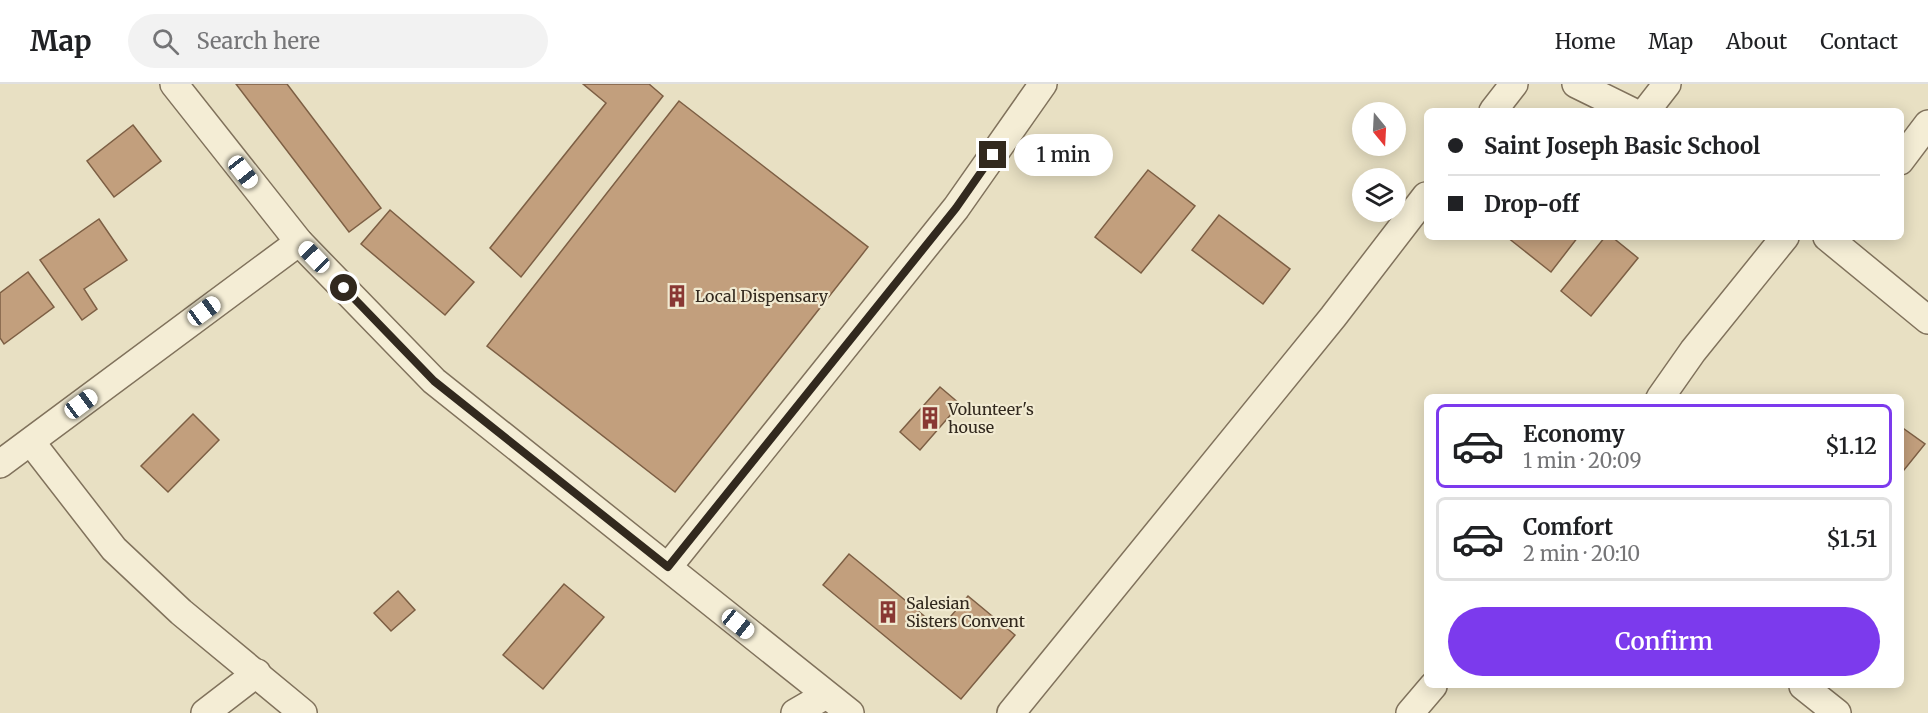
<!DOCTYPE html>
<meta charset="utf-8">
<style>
:root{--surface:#fff;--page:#f2f2f2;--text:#202124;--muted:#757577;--line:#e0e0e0;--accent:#7c3aed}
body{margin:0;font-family:Merriweather,serif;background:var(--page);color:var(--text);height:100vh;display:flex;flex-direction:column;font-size:22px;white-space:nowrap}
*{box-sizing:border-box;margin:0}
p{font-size:20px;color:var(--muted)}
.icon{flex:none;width:33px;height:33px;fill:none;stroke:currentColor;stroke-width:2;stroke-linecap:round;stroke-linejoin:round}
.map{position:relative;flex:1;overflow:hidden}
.panel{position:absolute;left:1424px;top:310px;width:480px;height:294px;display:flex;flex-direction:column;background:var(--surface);border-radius:9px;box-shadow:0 3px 15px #0003}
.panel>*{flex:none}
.guide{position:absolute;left:1424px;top:24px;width:480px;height:132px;border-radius:9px;box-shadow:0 3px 15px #0003;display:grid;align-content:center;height:132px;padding:0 24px;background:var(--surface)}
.needle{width:39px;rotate:162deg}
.buttons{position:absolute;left:1352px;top:18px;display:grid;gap:12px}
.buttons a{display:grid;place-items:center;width:54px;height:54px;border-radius:50%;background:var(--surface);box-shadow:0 3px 15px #0003;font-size:30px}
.end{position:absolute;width:27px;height:27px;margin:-14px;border:8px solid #32291e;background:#fff;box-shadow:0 0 0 3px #fff}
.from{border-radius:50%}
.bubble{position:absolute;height:42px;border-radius:21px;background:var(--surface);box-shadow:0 3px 15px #0003;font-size:20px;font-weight:600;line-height:42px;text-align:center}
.car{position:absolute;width:18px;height:36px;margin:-18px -9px;border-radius:8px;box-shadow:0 0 4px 2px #0007;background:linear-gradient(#fff 24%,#345 0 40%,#fff 0 76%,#345 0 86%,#fff 0)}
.guide b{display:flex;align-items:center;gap:21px;height:57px;font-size:22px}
.guide b+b{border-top:2px solid var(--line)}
.guide i{width:15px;height:15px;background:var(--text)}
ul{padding:10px 0 0;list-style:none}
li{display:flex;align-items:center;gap:18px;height:84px;margin:0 12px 9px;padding:0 12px;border:3px solid var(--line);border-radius:9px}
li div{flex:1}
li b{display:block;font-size:22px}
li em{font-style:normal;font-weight:600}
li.selected{border-color:var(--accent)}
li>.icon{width:54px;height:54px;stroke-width:1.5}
.cta{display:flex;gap:12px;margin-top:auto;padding:12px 24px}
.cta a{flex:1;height:69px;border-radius:36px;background:var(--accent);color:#fff;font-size:24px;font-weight:600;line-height:69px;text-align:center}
header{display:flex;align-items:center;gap:36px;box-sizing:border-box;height:84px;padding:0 30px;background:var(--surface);border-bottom:2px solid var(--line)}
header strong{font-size:28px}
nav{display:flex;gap:33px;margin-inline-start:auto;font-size:21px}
.search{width:420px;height:54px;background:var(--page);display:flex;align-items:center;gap:15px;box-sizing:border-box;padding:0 21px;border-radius:33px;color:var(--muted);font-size:22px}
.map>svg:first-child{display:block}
.building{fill:#c29f7d;stroke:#7d5f44;stroke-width:1.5}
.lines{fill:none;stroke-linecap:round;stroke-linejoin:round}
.street-casing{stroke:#80725c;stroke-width:30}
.street{stroke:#f4edd5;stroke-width:27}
.route{stroke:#32291e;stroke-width:8}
.labels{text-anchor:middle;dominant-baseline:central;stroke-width:4.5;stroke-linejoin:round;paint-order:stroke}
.poi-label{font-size:16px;fill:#32291e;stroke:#f1ead1;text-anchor:start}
</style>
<header>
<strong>Map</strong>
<div class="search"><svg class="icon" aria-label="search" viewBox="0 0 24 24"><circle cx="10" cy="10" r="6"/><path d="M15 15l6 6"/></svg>Search here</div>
<nav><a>Home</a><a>Map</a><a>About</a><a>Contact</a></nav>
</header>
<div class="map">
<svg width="1928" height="629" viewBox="0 0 1928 629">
<rect width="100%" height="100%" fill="#e8e0c3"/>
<g class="building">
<path d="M236,0H287L381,124L349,148Z"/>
<path d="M583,0H649L663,12L521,193L490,164L606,19Z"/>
<path d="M679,17L868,163L675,408L487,262Z"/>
<path d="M133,41L161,77L114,113L87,77Z"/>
<path d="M1148,86L1195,122L1141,189L1095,153Z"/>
<path d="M390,126L474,198L445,231L361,160Z"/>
<path d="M1219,131L1290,185L1263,220L1192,166Z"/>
<path d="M99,135L127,176L84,205L97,225L82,236L40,176Z"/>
<path d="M1507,153H1578L1551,188Z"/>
<path d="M1605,153H1612L1638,174L1591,232L1561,207Z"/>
<path d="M28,188L54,223L4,260L0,254V209Z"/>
<path d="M940,303L960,320L920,366L900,348Z"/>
<path d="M193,330L219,356L168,408L141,382Z"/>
<path d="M1900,342L1925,360L1900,391Z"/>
<path d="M849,470L940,545L968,512L1015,551L961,615L823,501Z"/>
<path d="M564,500L604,533L543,605L503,571Z"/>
<path d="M398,507L415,526L391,547L374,529Z"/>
</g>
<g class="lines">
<g class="street-casing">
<g id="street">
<path d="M174,0L299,158L434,297L850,629"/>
<path d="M1576,0L1631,27"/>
<path d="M1493,27L1514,0"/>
<path d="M1646,27L1667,0"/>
<path d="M1900,77L1928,40"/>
<path d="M1827,153L1928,236"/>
<path d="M1660,314L1693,267L1785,153"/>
<path d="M31,358L114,465L181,528L303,629"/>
<path d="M0,380L299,158"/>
<path d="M668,483L956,124L1043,0"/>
<path d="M1803,602L1837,629"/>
<path d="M205,629L257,589"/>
<path d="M795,629L826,611"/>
<path d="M1011,629L1333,233L1426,112"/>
<path d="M1410,629L1433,602"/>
</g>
</g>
<use href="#street" class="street"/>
</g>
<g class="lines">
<path class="route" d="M344,204L434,297L668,483L956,124L993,71"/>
</g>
<defs>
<g id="building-bare" transform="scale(1.8)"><path d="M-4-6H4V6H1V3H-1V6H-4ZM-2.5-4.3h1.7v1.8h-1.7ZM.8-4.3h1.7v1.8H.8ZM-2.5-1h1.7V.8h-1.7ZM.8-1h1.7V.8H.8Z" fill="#893833" stroke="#f1ead1" stroke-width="2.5" paint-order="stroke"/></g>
</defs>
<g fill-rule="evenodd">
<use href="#building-bare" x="677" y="212"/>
<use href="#building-bare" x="930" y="334"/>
<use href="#building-bare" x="888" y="528"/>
</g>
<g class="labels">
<g class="poi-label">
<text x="695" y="212">Local Dispensary</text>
<text x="948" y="325">Volunteer's<tspan x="948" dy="18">house</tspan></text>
<text x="906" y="519">Salesian<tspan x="906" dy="18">Sisters Convent</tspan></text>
</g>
</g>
</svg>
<div class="buttons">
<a><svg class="needle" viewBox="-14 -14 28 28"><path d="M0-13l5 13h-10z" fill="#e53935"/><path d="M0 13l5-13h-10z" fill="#757577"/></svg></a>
<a><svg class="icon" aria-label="layers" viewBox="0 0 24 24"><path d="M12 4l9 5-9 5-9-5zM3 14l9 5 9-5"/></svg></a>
</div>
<i class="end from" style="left:344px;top:204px"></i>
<i class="end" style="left:993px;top:71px"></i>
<div class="bubble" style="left:1014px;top:50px;width:99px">1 min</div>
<i class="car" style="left:243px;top:88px;rotate:142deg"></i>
<i class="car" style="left:314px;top:173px;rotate:316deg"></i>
<i class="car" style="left:204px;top:227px;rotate:54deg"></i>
<i class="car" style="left:81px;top:320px;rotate:53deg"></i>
<i class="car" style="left:738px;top:540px;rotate:129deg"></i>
<div class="guide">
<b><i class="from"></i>Saint Joseph Basic School</b>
<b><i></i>Drop-off</b>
</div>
<section class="panel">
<ul>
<li class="selected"><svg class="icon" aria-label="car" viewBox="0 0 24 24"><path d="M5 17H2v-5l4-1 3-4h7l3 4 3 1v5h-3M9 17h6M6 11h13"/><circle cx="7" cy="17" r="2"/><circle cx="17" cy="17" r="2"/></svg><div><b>Economy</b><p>1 min · 20:09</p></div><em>$1.12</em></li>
<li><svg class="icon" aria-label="car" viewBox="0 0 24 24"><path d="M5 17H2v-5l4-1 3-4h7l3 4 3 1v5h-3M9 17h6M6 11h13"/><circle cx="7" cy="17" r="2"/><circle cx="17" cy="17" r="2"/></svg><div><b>Comfort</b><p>2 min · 20:10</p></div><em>$1.51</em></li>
</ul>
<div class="cta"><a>Confirm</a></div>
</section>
</div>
